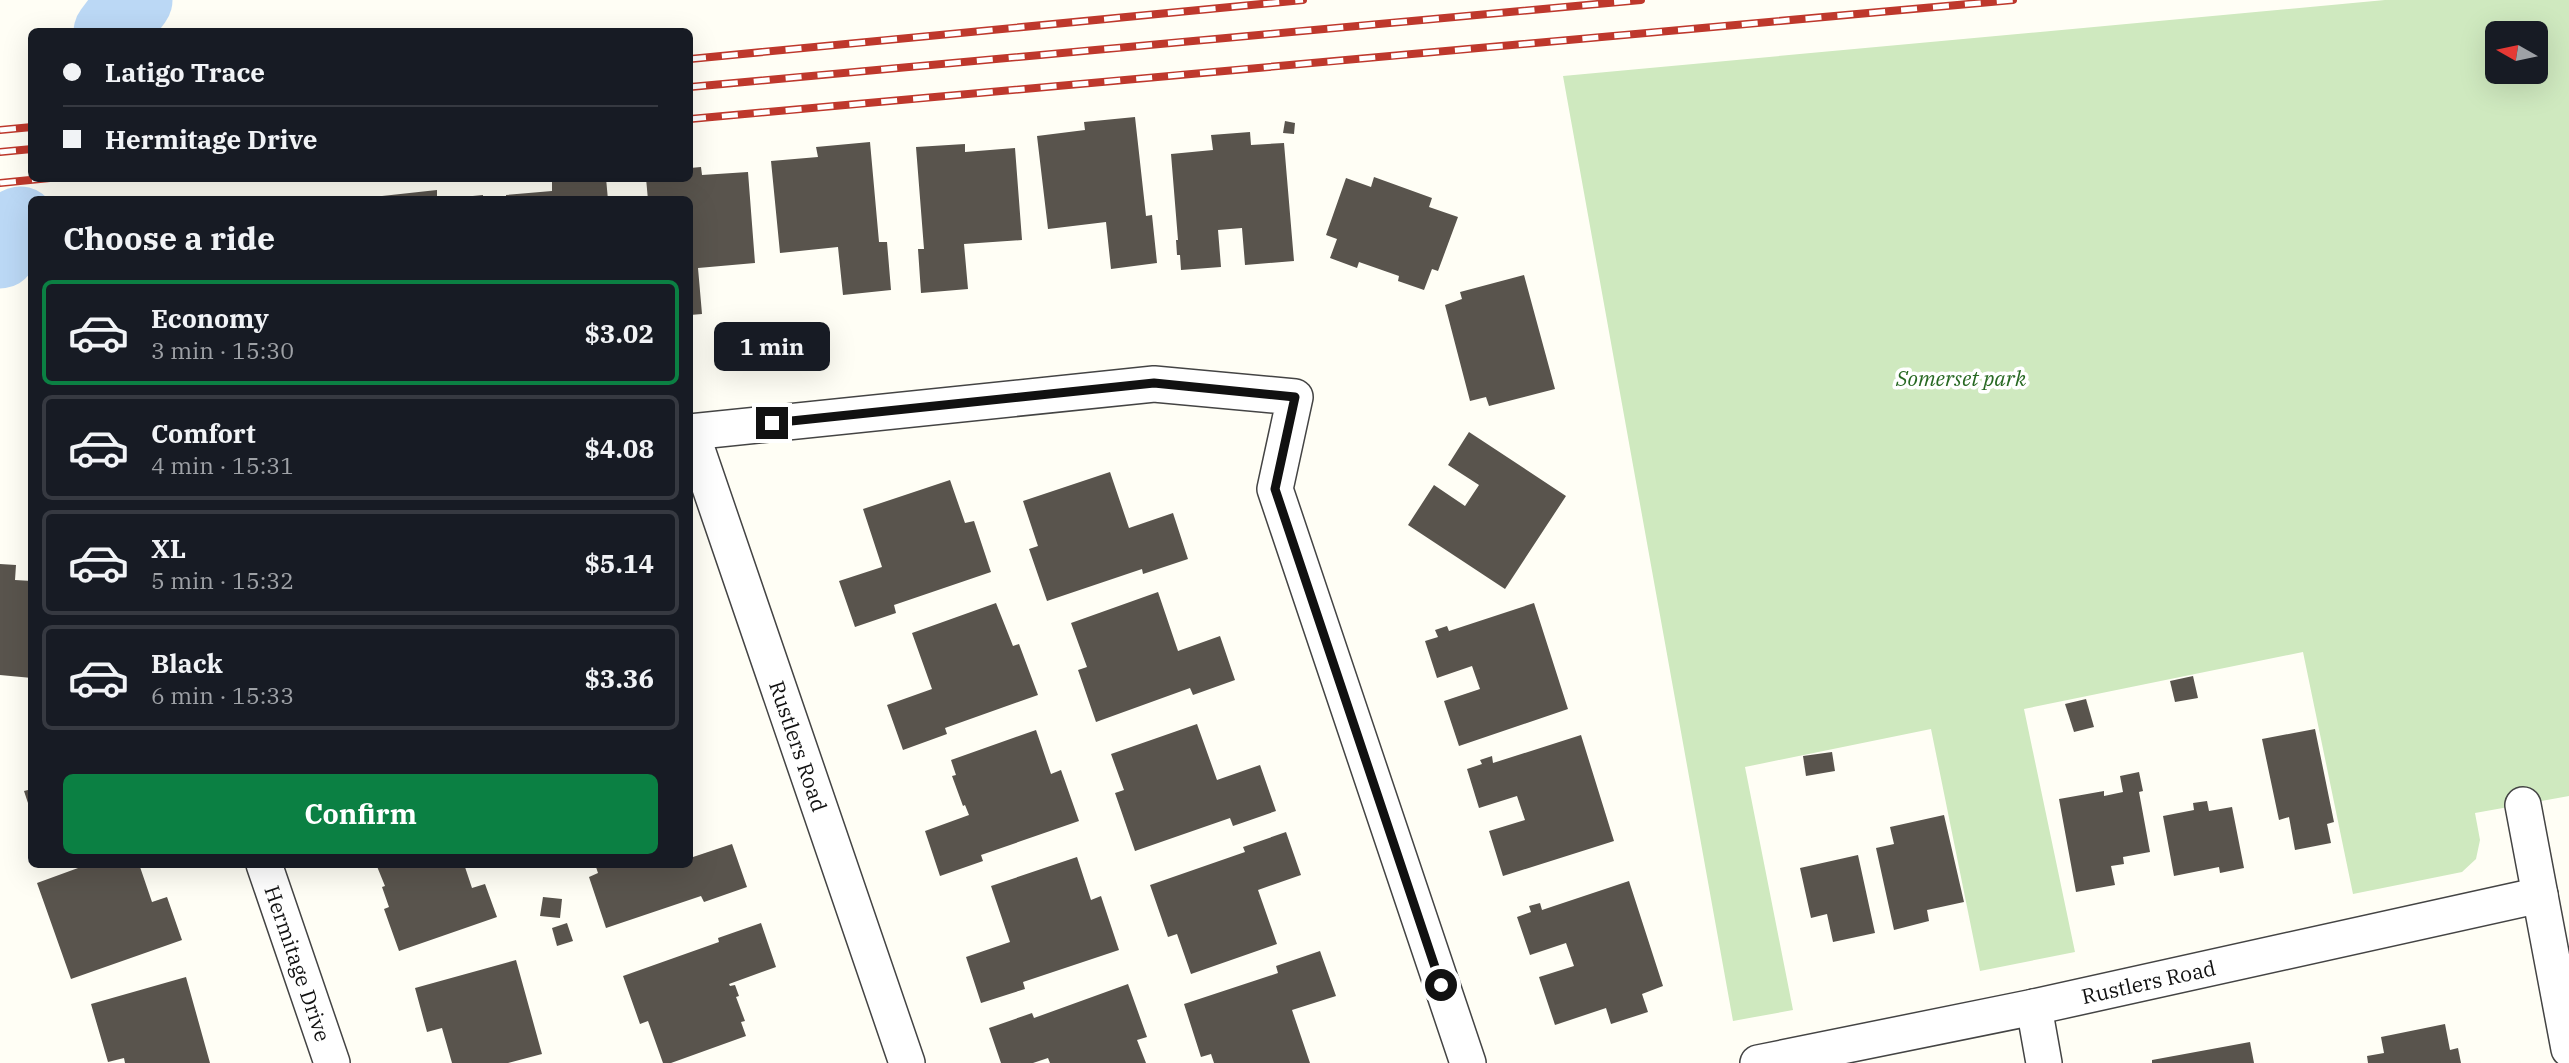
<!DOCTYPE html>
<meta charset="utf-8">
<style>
:root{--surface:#171b24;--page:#242831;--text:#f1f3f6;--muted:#9ea1a6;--line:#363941;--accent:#0b8043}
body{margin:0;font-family:"IBM Plex Serif",serif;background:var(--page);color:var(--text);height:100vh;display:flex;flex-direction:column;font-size:26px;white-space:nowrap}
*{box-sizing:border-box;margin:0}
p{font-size:23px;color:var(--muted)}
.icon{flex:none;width:38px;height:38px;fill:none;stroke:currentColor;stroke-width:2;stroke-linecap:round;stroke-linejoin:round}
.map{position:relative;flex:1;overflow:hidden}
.details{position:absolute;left:28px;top:196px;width:665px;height:672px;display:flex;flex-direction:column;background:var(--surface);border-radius:10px;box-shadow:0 7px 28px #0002}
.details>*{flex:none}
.guide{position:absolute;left:28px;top:28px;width:665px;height:154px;border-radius:10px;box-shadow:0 7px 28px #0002;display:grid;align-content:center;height:154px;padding:0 35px;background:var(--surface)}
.needle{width:46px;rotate:279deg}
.fabs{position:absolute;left:2485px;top:21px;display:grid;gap:14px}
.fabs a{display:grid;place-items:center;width:63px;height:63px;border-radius:10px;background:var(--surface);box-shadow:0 7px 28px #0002;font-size:35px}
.end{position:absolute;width:32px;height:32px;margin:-16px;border:9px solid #111;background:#fff;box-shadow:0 0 0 4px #fff}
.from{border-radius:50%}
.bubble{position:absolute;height:49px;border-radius:10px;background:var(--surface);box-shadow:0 7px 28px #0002;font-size:23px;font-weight:800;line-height:49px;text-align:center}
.guide b{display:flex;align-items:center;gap:24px;height:66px;font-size:26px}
.guide b+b{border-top:2px solid var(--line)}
.guide i{width:18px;height:18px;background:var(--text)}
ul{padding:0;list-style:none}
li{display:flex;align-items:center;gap:21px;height:105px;margin:0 14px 10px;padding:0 21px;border:4px solid var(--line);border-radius:10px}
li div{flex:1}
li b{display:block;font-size:26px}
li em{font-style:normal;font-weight:800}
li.on{border-color:var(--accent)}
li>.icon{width:63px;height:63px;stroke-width:1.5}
h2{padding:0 35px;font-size:32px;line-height:84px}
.button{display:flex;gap:14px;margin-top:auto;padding:14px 35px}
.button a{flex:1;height:80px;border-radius:10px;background:var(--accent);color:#fff;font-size:28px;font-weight:800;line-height:80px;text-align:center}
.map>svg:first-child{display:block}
.green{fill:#cfe9bf;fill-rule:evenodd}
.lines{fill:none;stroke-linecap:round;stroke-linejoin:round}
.river{stroke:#bbd8f5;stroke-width:75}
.building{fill:#59544d}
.street-casing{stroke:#444;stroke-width:38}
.street{stroke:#fff;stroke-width:35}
.rail-casing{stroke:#be382c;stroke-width:8}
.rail{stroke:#fff;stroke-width:5;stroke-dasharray:16;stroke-linecap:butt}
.route{stroke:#111;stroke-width:9}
.labels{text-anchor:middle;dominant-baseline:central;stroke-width:7;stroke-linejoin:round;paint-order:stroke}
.park-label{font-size:21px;font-style:italic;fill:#276822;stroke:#fff}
.street-label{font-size:21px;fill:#111;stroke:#fff}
</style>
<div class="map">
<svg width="2569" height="1063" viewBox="0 0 2569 1063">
<rect width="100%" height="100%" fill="#fffef5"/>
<path class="green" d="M2385,0H2569V796L2475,813L2480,840L2476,859L2462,872L2353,894L2303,652L2024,709L2075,952L1980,971L1931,729L1745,767L1793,1010L1733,1021L1563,76ZM2497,33H2536V72H2497Z"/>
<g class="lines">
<g class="river">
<path d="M111,32L135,0"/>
<path d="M0,251L20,224"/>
</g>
</g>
<g class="building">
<path d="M1135,117L1146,216L1152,215L1157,263L1111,269L1106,222L1048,229L1037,136L1085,130L1084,122Z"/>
<path d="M1285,121L1295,123L1294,134L1283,133Z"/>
<path d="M1250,132L1251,145L1284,143L1294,261L1245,265L1242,228L1218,230L1221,267L1181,270L1180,255H1177L1176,240H1178L1171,154L1213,150L1211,135Z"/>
<path d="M870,142L879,242H887L891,290L843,295L838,247L780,253L771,161L818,157L816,147Z"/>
<path d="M965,144V152L1015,148L1022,240L964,244L968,289L921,293L918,249H924L916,147Z"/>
<path d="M701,167L702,175L748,172L755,263L698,268L702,314L690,315V200H648L646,178H690V168Z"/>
<path d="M1374,177L1432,198L1429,207L1458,217L1438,271L1432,269L1424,290L1398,281L1399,276L1359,262L1357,268L1330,258L1337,239L1326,235L1346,178L1371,187Z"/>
<path d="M583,178H606L608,200H506V195L552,191V181Z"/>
<path d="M437,190V200H382V196Z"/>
<path d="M483,195V200H452V198Z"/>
<path d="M1524,275L1555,389L1489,406L1486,397L1470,401L1445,305L1462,299L1460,292Z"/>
<path d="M1469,432L1566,496L1505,589L1408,525L1434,485L1465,506L1479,485L1448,465Z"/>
<path d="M1110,472L1129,528L1173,513L1188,559L1143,574L1142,569L1047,601L1029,549L1038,546L1023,501Z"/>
<path d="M950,480L965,523L974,521L991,572L894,605L896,613L855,627L839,581L882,567L863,509Z"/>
<path d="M0,564L16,565L15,580L32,581V678L0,675Z"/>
<path d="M1158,592L1178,651L1220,636L1235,680L1193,695L1190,688L1096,722L1078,670L1087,667L1071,623Z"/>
<path d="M996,603L1013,646L1019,644L1038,695L945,728L947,734L903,750L887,705L932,689L912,633Z"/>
<path d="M1534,603L1568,709L1459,746L1444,701L1480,689L1472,666L1437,678L1425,641L1438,637L1435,630L1447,626L1449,631Z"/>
<path d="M2193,676L2198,698L2175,702L2170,681Z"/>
<path d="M2086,699L2094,727L2074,732L2065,704Z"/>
<path d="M1197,724L1217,780L1260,765L1276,811L1233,826L1230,818L1135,851L1115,793L1124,790L1111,754Z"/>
<path d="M2315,729L2334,822L2327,824L2331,843L2295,850L2289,817L2279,820L2262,739Z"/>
<path d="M1036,730L1051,774L1061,770L1079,821L981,855L983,861L940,876L925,831L969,815L965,805L963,806L952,776L956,775L951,760Z"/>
<path d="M1581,735L1614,841L1503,876L1489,831L1525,820L1517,796L1479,808L1467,769L1482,764L1480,760L1492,756L1493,763Z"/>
<path d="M1832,752L1835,771L1806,776L1803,756Z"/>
<path d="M2139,772L2143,791L2139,792L2150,852L2123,857L2124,864L2111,866L2115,885L2076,892L2059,799L2104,791V796L2123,792L2120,776Z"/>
<path d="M32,789V812H31L24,791Z"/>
<path d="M2207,801L2209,811L2232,807L2244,868L2220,873L2219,867L2174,876L2163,816L2194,810L2193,803Z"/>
<path d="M1944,815L1964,902L1927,910L1929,921L1894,930L1876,848L1894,844L1890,827Z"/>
<path d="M1286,832L1301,875L1258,890L1277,944L1191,974L1177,934L1168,937L1150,885L1245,852L1243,847Z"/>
<path d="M732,844L747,887L704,902L701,896L606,928L589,877L598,873L595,864H690V858Z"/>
<path d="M1858,855L1875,933L1833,942L1827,914L1811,918L1800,868Z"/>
<path d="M1077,857L1091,900L1101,896L1119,950L1023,982L1025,989L981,1003L966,957L1010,942L991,886Z"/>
<path d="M89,864H139L152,902L167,897L182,940L71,979L37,883Z"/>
<path d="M376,864H464L472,888L485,884L497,917L399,951L384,909L389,907L382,887L385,886Z"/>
<path d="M1629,881L1663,986L1642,994L1648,1012L1611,1024L1606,1008L1555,1025L1539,977L1574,966L1566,943L1530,955L1517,917L1531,912L1529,906L1540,903L1542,910Z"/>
<path d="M543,897L562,899L560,918L540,916Z"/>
<path d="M567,923L573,941L557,946L552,928Z"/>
<path d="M761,923L776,967L729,984L730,986L735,985L739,996L736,997L745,1021L741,1022L746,1036L671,1063H663L648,1021L640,1024L623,976L719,942L718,938Z"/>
<path d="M1320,951L1336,996L1292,1010L1310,1063H1214L1211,1054L1201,1057L1184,1004L1278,973L1276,966Z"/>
<path d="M516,960L542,1054L508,1063H452L442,1028L427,1032L415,988Z"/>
<path d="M186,977L210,1063H125L124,1058L108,1062L91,1004Z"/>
<path d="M1128,984L1147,1037L1137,1040L1146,1063H1050L1048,1058L1033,1063H1001L989,1028L1032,1013L1034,1018Z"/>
<path d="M2445,1024L2450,1050L2458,1048L2461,1063H2368L2367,1056L2384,1053L2381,1037Z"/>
<path d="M2250,1042L2254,1063H2152V1060Z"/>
</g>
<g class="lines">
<g class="street-casing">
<g id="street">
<path d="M690,432L1154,384L1295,397L1275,489L1468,1063"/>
<path id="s1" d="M691,432L907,1063"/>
<path d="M2523,805L2569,1049"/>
<path id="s2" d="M264,864L332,1063"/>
<path d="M2034,1007L2044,1063"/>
<path id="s3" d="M1758,1063L2034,1007L2540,895"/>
</g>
</g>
<use href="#street" class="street"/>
<g class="rail-casing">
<g id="rail">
<path d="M690,59L1303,0"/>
<path d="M690,87L1641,0"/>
<path d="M690,119L2013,0"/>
<path d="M0,130L32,127"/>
<path d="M0,152L32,149"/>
<path d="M0,183L50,178"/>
</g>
</g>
<use href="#rail" class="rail"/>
</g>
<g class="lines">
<path class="route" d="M772,423L1154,383L1295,397L1275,489L1441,985"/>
</g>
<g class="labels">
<g class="park-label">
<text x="1961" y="378">Somerset park</text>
</g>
<g class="street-label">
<text stroke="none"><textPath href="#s1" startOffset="332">Rustlers Road</textPath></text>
<text stroke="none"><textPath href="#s2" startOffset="105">Hermitage Drive</textPath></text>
<text stroke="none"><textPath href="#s3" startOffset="399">Rustlers Road</textPath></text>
</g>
</g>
</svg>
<div class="fabs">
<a><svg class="needle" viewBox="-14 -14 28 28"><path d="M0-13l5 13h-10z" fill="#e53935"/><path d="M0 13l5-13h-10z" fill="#9ea1a6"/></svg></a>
</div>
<i class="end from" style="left:1441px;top:985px"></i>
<i class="end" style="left:772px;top:423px"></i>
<div class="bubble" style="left:714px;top:322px;width:116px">1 min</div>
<div class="guide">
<b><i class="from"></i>Latigo Trace</b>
<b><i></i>Hermitage Drive</b>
</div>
<section class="details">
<h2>Choose a ride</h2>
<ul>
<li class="on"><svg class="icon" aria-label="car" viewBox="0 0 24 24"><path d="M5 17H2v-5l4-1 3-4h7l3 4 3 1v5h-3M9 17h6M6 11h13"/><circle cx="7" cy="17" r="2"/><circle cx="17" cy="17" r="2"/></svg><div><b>Economy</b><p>3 min · 15:30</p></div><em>$3.02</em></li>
<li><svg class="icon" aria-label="car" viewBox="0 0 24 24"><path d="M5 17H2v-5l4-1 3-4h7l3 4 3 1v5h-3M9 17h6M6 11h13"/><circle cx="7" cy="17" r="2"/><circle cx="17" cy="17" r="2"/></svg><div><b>Comfort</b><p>4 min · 15:31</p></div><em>$4.08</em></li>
<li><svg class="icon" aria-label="car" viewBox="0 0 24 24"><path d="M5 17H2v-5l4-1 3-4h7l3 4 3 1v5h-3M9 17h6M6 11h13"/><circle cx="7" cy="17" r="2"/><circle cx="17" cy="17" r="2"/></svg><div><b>XL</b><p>5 min · 15:32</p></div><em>$5.14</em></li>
<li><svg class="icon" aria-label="car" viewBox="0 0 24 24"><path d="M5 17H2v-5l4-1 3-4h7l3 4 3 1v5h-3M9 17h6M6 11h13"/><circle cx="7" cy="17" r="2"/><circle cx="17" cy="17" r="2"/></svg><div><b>Black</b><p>6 min · 15:33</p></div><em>$3.36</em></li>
</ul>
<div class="button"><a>Confirm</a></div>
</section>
</div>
